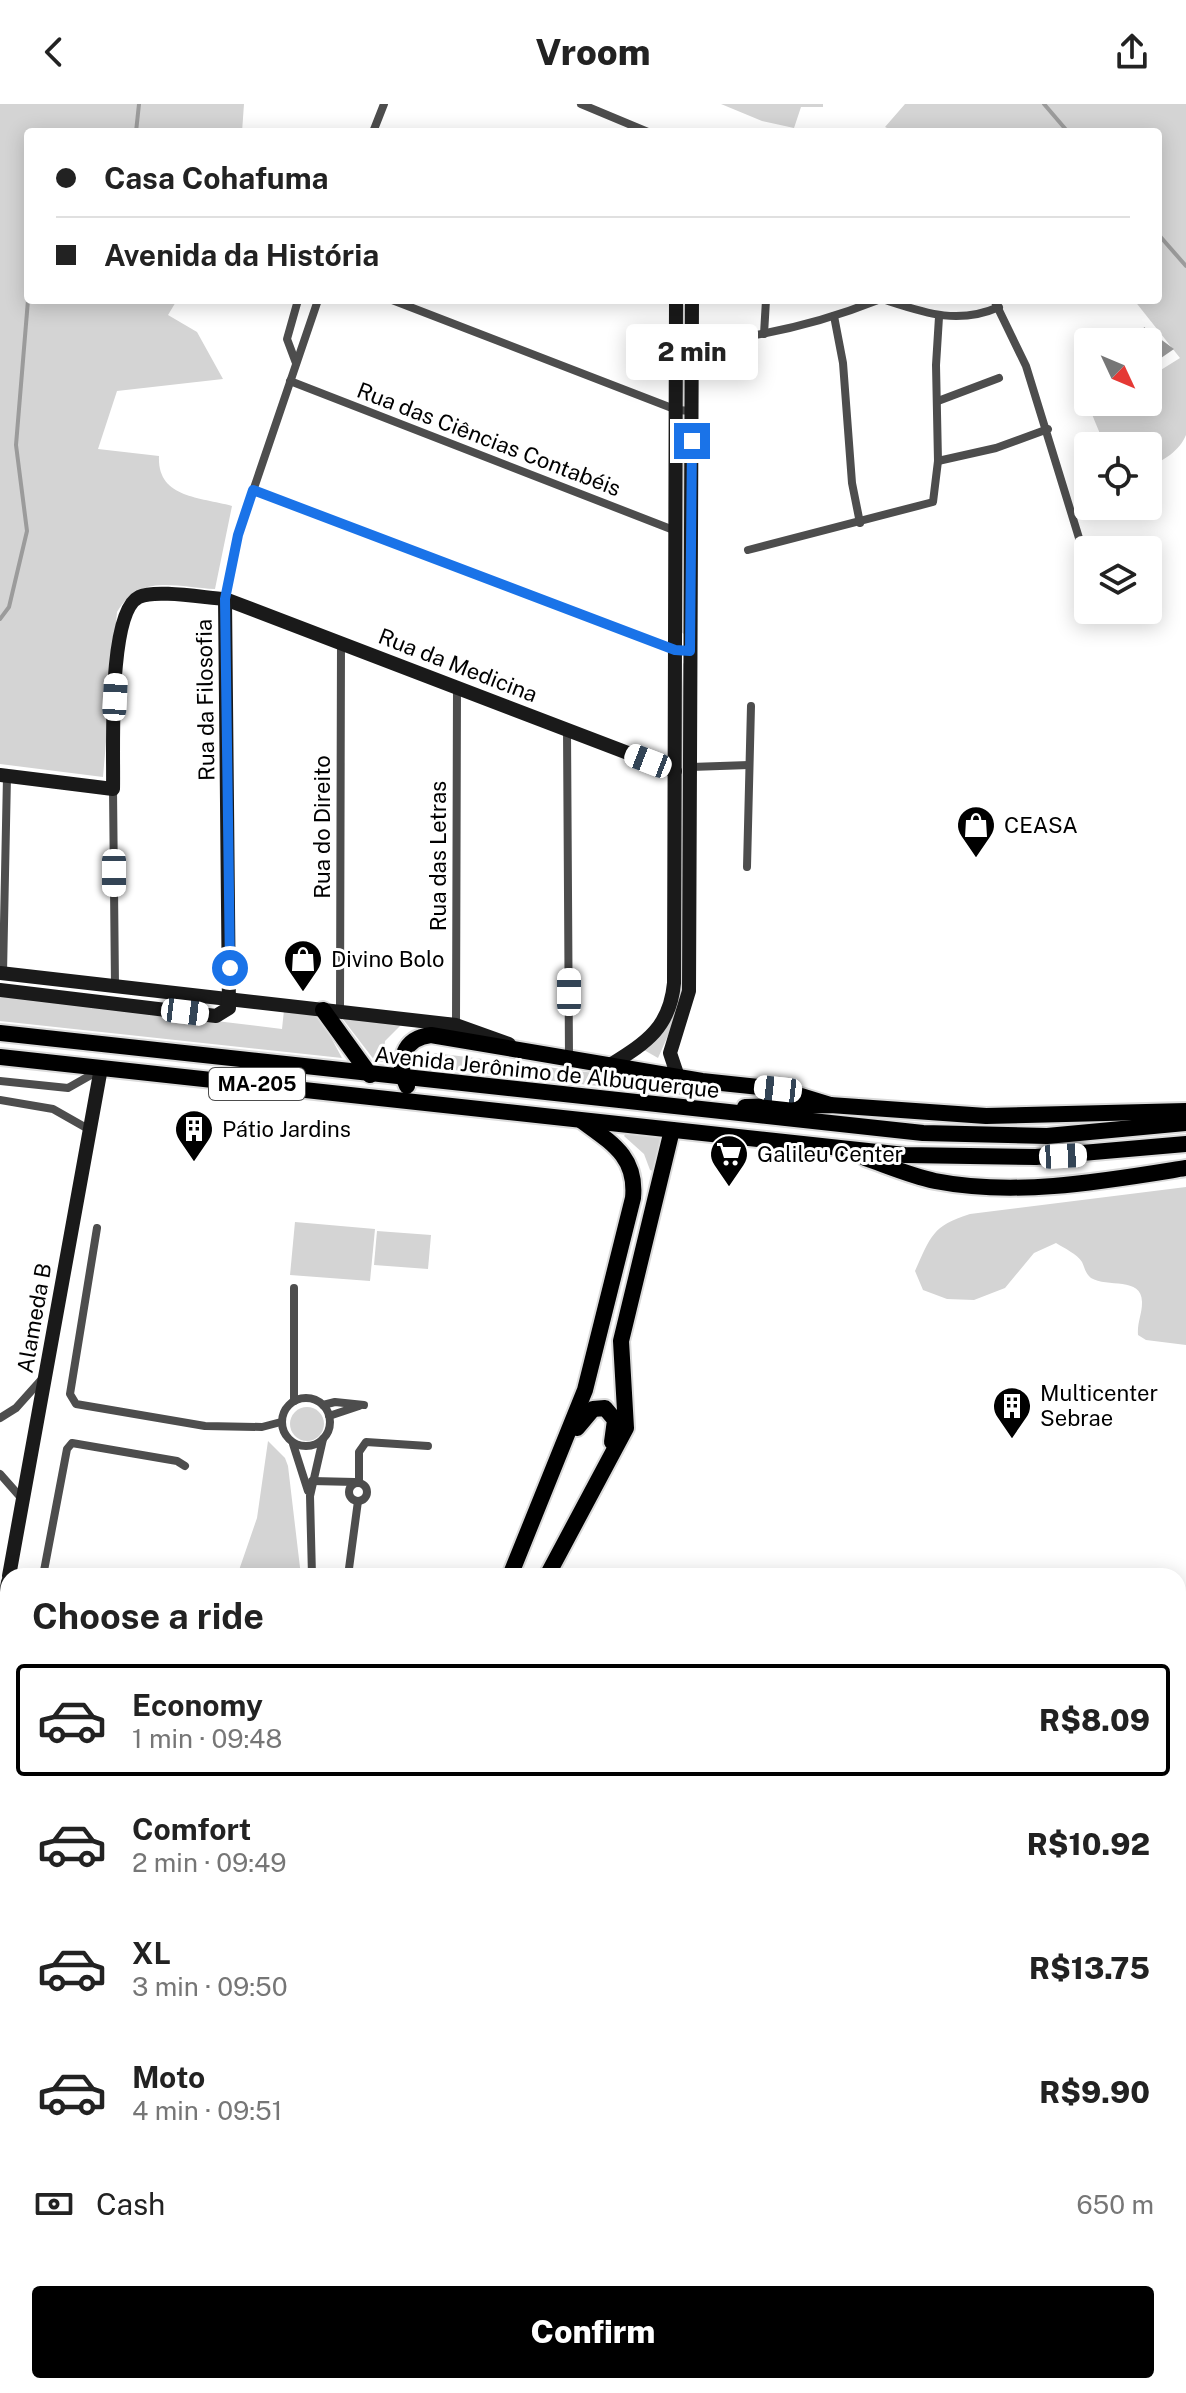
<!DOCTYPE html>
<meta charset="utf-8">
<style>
:root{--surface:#fff;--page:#f2f2f2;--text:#222;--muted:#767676;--line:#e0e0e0;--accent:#000}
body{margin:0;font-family:"Public Sans",sans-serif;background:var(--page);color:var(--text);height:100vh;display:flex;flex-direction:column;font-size:30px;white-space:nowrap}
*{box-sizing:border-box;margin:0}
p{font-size:26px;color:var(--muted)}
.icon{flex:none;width:44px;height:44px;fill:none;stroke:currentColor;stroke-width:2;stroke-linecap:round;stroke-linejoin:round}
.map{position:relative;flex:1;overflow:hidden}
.details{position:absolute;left:0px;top:1464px;width:1186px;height:826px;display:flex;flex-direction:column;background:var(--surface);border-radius:24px 24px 0 0;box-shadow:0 4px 20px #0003}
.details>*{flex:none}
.guide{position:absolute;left:24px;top:24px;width:1138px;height:176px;border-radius:8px;box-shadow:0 4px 20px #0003;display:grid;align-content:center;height:176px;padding:0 32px;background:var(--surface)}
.needle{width:52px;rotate:134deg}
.tools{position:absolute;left:1074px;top:224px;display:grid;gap:16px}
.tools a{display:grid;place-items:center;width:88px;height:88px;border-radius:8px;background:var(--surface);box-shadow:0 4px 20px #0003;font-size:40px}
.end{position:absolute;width:36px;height:36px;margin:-18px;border:10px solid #1a73e8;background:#fff;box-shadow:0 0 0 4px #fff}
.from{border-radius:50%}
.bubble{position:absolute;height:56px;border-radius:8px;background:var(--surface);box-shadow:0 4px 20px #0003;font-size:26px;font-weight:800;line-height:56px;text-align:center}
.car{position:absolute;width:24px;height:48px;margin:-24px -12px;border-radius:10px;box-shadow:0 0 6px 2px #0007;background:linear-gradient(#fff 24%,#345 0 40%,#fff 0 76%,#345 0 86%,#fff 0)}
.guide b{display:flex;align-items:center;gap:28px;height:76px;font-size:30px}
.guide b+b{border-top:2px solid var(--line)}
.guide i{width:20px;height:20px;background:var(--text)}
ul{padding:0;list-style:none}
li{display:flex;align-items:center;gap:24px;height:112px;margin:0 16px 12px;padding:0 16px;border:4px solid transparent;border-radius:8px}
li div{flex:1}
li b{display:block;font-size:30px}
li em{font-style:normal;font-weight:800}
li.current{border-color:var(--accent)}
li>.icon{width:72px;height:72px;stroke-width:1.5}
h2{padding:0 32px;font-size:36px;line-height:96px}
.pay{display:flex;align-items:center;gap:20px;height:88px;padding:0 32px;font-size:30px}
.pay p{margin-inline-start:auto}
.button{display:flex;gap:16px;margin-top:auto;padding:16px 32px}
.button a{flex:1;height:92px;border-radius:8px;background:var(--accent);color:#fff;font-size:32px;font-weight:800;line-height:92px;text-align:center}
header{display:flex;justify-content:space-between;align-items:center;height:104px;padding:0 32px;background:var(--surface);font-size:36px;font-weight:800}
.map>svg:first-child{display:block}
.green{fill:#d4d4d4}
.water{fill:#9b9b9b}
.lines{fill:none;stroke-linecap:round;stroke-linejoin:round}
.stream{stroke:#9b9b9b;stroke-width:4}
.primary-casing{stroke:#dbdbdb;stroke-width:20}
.street{stroke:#4d4d4d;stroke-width:8}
.secondary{stroke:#1a1a1a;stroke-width:14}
.primary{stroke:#000;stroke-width:16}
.route{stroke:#1a73e8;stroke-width:10}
.labels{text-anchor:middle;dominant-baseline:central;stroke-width:6;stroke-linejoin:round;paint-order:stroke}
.shield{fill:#fff;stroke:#4c4c4c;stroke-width:2}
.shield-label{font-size:20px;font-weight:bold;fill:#000}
.street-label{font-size:22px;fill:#000;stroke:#fff}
.poi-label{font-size:22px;fill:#000;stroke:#fff;text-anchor:start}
</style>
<header><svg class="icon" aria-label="back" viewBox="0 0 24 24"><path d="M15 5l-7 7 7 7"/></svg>Vroom<svg class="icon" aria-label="share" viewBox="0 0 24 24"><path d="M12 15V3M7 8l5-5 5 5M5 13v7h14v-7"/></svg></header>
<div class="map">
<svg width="1186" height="2289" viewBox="0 0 1186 2289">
<rect width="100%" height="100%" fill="#fff"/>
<g class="green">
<path d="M0,0H244L242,28H28V196H177L168,211L197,228L223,275L117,287L98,345L159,352C157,394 199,393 232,402L215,485C175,483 140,469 117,508L103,673L0,660Z"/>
<path d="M721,0H823V3H801L794,24L762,17Z"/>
<path d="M905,0H1186V331C1179,348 1163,356 1148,364V342H1105L1089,303L1100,298H1148V274L1180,254L1134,196H1158V28H895L885,23Z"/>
<path d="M682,200L686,201L685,531L680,527Z"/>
<path d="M683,559L686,561L682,889L679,907L658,954L644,946L670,916Z"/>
<path d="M0,891L282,925L284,906L319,911L342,954L0,917Z"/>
<path d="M342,914L402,920L385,937L383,958L375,957Z"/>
<path d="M435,949L659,977L716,995L427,963L428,955Z"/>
<path d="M626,1029L662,1034L653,1067L650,1066L644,1050L624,1032Z"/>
<path d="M1186,1083V1241L1146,1236L1138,1231C1137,1219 1142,1210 1142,1199C1143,1172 1107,1184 1091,1174C1085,1169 1085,1164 1082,1158C1077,1150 1064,1144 1056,1139L1034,1149L1005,1184L974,1196L947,1195L923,1186L915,1167C931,1132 932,1122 970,1110Z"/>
<path d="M295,1118L375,1125L370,1177L290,1171Z"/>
<path d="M377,1127L431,1131L428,1165L374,1161Z"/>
<circle cx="307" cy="1320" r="17"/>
<path d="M268,1337L285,1354L288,1362L301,1472H237L257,1414Z"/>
<path d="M1186,1513V1629H1178V1516Z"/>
<path d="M1178,1655H1186V2289H488L481,2282H1178Z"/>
<path d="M8,1867V2282H328L315,2284L312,2289H0V1870Z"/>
</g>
<path class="water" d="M1144,223L1174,245L1148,263V238H1141Z"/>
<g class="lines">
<g class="stream">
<path d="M1044,0L1068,28"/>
<path d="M136,28L139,0"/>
<path d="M1158,130L1186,162"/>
<path d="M0,515L9,503L27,427L16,341L28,196"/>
</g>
<g class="primary-casing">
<g id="primary">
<path d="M323,906L370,971"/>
<path d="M0,929L923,1029L1047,1032L1186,1019"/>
<path d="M0,953L905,1051L1036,1053L1186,1040"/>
<path d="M407,982C396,958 403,934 431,931L702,977L778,985L830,1001"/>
<path d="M745,1003L830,1001L986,1012L1186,1007"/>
<path d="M865,1054C888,1062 911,1072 935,1077C1017,1093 1105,1077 1186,1064"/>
<path d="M577,1324L593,1305L605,1304L615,1316L612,1338"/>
<path d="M510,1472L585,1286L633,1094C637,1053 612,1039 582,1017"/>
<path d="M547,1472L626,1324L621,1237L672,1026"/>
<path d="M449,2282L457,2289"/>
<path d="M475,2282L481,2289"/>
</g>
</g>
<g class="street">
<path d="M581,0L648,28"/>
<path d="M373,28L384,0"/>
<path d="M392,196L677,306L692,307"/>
<path d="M885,196C925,209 958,221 999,203"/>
<path d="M994,196L1026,262L1079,434"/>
<path d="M834,212L843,259L852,379L860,419"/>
<path d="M764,230L766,196"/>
<path d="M693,239C757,234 818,220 878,196"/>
<path d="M296,259L287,235L298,196"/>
<path d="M290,277L676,427"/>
<path d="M938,297L999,274"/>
<path d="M938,357L996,344L1048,325"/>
<path d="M253,386L675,546L690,547"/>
<path d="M748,446L933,398L938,357L936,261L939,213"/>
<path d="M225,495L238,431L318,196"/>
<path d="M567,626L569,953"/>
<path d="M691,663L749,661"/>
<path d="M113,685L115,882"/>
<path d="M747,763L751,602"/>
<path d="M3,869L7,672"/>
<path d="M340,907L341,539"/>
<path d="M456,921L457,584"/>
<path d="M0,977L68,984L98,967"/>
<path d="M0,996L53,1005L90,1026"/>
<path d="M97,1124L70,1290L76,1300L205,1322L262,1323L281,1318"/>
<circle cx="306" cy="1318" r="24"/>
<path d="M294,1297V1184"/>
<path d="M323,1301L335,1298L364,1301"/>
<path d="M329,1312L359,1302"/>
<path d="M0,1314L16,1304L42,1275"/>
<path d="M293,1340L308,1387"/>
<path d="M0,1370L23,1396"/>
<path d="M312,1377L355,1378"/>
<path d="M359,1378V1348L366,1338L428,1342"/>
<circle cx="358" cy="1388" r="9"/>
<path d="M43,1472L67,1345L72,1339L177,1357L185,1362"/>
<path d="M312,1472L310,1392L323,1335"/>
<path d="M348,1472L358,1397"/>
</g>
<g class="secondary">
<path d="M0,671L113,685C114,650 107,508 139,493C155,485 206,494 225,495L675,667"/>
<path d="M0,869L456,921L509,940"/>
<path d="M0,886L216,912L229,904L225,495"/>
<path d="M612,960C647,938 670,923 674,879L676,196"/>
<path d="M678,973L670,949L689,887L692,196"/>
<path d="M9,1472L101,964"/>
<path d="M0,1522L8,1478"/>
<path d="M0,1864L8,1861"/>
<path d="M346,2289L369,2282"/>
</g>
<use href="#primary" class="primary"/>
</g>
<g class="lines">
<path class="route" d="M230,864L225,495L238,431L253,386L675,546L690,547L692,337"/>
</g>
<defs>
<g id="shop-pin" transform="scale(2)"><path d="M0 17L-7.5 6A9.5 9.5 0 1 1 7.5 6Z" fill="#000" stroke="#fff"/><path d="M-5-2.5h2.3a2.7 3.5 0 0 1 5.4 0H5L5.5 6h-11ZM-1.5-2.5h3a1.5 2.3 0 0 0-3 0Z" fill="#fff"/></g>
<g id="building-pin" transform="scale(2)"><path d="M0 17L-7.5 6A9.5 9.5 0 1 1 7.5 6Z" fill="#000" stroke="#fff"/><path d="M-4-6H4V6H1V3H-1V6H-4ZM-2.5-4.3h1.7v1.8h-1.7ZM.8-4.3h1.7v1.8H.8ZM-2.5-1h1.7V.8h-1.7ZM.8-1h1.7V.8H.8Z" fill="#fff"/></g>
<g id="supermarket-pin" transform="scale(2)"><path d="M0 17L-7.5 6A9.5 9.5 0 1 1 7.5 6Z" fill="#000" stroke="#fff"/><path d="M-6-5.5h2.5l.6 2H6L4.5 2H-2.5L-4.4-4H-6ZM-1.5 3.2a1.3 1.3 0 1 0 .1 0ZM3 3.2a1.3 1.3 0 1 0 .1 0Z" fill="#fff"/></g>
</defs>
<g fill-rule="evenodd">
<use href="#shop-pin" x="976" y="721"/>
<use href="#shop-pin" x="303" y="855"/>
<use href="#building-pin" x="194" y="1025"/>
<use href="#supermarket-pin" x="729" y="1050"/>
<use href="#building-pin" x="1012" y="1302"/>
</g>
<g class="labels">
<rect class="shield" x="209" y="964" width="96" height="32" rx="6"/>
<g class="shield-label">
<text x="257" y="980">MA-205</text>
</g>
<g class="street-label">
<text transform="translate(489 335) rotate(21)">Rua das Ciências Contabéis</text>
<text transform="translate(458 561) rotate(21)">Rua da Medicina</text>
<text transform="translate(205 596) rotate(-91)">Rua da Filosofia</text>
<text transform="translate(322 723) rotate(-90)">Rua do Direito</text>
<text transform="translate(438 752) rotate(-90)">Rua das Letras</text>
<text transform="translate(547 968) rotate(6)">Avenida Jerônimo de Albuquerque</text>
<text transform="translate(34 1214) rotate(-80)">Alameda B</text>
</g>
<g class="poi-label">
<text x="1004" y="721">CEASA</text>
<text x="331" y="855">Divino Bolo</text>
<text x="222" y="1025">Pátio Jardins</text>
<text x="757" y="1050">Galileu Center</text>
<text x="1040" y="1289">Multicenter<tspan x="1040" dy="25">Sebrae</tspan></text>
</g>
</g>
</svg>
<div class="tools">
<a><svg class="needle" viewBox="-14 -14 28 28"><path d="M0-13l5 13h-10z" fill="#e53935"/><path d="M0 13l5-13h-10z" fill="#767676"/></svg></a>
<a><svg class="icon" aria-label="locate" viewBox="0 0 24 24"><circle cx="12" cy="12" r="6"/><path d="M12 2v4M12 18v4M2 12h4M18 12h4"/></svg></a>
<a><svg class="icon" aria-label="layers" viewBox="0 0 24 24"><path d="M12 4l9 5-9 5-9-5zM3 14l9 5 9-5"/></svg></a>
</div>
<i class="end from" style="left:230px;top:864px"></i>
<i class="end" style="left:692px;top:337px"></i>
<div class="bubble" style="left:626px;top:220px;width:132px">2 min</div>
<i class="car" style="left:115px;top:593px;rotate:3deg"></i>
<i class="car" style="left:648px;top:657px;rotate:291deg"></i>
<i class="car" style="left:114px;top:769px;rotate:180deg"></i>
<i class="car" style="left:569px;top:888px;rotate:0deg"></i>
<i class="car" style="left:185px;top:908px;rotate:97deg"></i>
<i class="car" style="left:778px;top:985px;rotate:276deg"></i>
<i class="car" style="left:1063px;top:1052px;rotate:87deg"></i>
<div class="guide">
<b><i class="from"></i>Casa Cohafuma</b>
<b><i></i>Avenida da História</b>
</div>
<section class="details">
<h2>Choose a ride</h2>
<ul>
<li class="current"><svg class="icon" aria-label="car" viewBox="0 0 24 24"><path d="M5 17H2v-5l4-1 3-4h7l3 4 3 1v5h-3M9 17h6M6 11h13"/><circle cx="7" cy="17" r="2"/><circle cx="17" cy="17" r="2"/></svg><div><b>Economy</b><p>1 min · 09:48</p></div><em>R$8.09</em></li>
<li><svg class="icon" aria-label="car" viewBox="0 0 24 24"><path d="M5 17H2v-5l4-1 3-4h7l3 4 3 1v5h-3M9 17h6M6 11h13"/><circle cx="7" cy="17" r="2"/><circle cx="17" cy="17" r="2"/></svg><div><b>Comfort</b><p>2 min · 09:49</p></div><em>R$10.92</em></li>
<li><svg class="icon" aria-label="car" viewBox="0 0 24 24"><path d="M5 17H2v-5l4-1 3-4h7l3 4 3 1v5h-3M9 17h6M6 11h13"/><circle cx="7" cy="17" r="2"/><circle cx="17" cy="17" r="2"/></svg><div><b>XL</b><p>3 min · 09:50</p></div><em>R$13.75</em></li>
<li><svg class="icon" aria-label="car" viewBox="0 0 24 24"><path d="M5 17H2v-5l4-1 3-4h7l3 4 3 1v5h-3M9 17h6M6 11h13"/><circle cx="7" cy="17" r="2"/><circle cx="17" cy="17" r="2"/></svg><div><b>Moto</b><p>4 min · 09:51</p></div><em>R$9.90</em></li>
</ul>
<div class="pay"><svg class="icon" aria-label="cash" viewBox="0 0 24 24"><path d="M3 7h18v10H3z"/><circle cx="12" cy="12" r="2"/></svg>Cash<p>650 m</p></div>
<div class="button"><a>Confirm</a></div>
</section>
</div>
